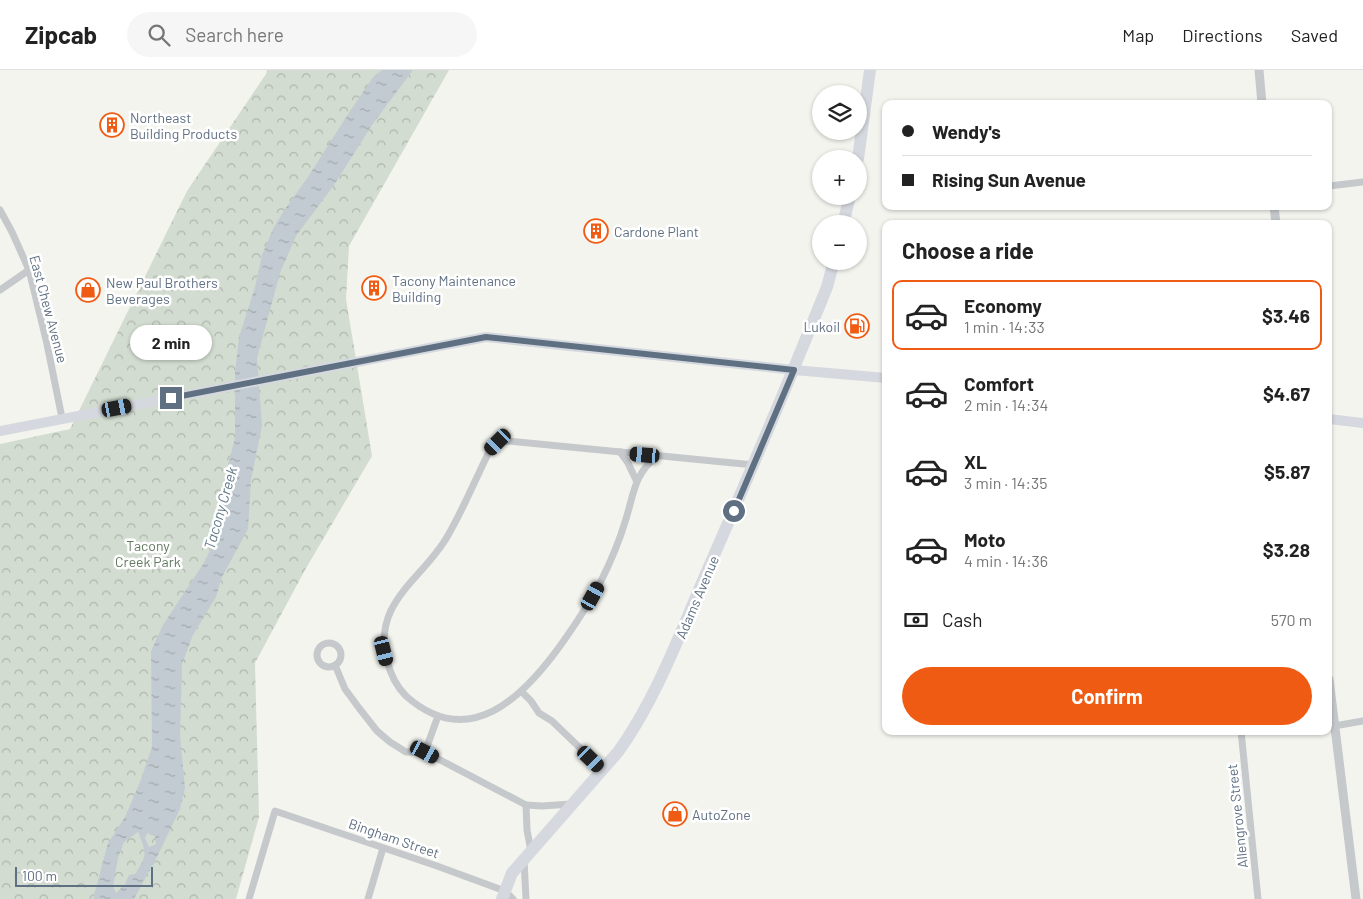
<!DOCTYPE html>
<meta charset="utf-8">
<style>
:root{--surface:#fff;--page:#f6f6f6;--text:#222;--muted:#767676;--line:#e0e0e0;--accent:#f05b13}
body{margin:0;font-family:Barlow,sans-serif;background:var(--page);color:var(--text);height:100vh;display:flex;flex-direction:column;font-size:19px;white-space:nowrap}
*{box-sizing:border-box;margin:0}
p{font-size:16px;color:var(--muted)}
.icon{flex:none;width:28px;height:28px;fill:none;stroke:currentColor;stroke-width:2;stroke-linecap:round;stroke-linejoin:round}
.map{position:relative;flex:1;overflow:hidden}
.panel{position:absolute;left:882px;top:150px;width:450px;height:515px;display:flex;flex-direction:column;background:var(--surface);border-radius:10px;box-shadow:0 1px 4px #0004}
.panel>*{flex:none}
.top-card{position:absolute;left:882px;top:30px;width:450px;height:110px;border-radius:10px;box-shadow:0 1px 4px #0004;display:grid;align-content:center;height:110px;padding:0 20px;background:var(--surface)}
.fabs{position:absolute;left:812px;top:15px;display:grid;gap:10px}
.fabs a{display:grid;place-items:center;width:55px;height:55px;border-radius:50%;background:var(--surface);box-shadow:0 1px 4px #0004;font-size:25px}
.scale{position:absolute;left:15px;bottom:12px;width:138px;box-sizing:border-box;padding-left:5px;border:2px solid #607083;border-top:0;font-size:14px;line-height:18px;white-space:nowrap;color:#607083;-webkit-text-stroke:4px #fff;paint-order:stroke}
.end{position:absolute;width:22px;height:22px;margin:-11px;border:6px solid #607083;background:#fff;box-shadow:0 0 0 2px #fff}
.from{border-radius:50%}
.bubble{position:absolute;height:35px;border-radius:18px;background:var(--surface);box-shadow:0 1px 4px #0004;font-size:16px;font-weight:700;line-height:35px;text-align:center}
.car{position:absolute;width:15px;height:30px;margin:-15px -8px;border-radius:6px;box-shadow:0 0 4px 1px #0007;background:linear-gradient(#222 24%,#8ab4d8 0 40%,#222 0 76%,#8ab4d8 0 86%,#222 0)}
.top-card b{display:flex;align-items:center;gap:18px;height:48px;font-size:19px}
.top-card b+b{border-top:1px solid var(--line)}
.top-card i{width:12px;height:12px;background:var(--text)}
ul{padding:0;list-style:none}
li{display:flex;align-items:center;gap:15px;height:70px;margin:0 10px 8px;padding:0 10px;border:2px solid transparent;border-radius:10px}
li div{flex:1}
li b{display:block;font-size:19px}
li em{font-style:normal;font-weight:700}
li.selected{border-color:var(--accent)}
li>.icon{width:45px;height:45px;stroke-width:1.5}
h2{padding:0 20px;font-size:22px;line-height:60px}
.pay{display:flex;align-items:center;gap:12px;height:55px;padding:0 20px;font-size:19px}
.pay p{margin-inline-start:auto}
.cta{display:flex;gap:10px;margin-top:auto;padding:10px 20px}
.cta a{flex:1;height:58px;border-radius:30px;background:var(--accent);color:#fff;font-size:20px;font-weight:700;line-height:58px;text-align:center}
header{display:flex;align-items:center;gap:30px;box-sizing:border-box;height:70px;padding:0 25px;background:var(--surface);border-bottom:1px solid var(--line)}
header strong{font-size:24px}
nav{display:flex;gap:28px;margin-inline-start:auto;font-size:18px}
.search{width:350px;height:45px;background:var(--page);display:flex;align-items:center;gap:12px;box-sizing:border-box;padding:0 18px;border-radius:28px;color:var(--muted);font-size:19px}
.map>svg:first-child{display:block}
.forest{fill:url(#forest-crowns)}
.water{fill:url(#water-ripples);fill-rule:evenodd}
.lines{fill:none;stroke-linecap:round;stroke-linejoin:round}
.minor{stroke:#c6c9cc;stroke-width:7}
.tertiary{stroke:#c6c9cc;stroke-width:9}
.secondary{stroke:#d5d9df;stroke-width:10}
.trunk{stroke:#d5d9df;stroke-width:12}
.route{stroke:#607083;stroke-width:6}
.labels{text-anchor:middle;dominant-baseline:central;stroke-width:5;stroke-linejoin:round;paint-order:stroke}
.poi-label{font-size:14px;fill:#607083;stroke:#fff;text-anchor:start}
.street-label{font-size:14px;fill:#607083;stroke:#fff}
.park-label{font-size:14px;fill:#637a60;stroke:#fff}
.water-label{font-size:15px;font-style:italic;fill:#617a88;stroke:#fff}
</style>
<header>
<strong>Zipcab</strong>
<div class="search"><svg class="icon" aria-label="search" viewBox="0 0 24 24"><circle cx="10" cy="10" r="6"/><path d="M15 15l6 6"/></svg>Search here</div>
<nav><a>Map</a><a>Directions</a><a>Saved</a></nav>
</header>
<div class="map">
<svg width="1363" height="829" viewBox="0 0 1363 829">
<defs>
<pattern id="forest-crowns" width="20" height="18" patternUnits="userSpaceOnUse" patternTransform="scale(1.25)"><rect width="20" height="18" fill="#d3dcd0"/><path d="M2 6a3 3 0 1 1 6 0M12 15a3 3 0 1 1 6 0" fill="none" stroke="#afb7ae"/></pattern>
<pattern id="water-ripples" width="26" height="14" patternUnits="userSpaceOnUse" patternTransform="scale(1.25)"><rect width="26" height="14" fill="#c2cbd1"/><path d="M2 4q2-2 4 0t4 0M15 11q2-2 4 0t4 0" fill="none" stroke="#a1a9af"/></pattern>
</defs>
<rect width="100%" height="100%" fill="#f4f4ef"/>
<path class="forest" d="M267,0H449L349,176L346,229L372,386L305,500L255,593L259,747L236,829H0V374L70,359L187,121L266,4Z"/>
<path class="water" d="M382,0H413L372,55L334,115L296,166L280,203L257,288L262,356L251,410L248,459L222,507L216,527L193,565L182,594L180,666L185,718L180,739L158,785L134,829H93L108,773L125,747L140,712L152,677L151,581L163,555L203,494L222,458L219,440L222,417L235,368V302L239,267L255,217L262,185L273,159L283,142L308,107L350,41L374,6ZM138,762C147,783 147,786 135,804L129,805L125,814L116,823L113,816L118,788L124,772ZM147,763L155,766L156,774L149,777L145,768Z"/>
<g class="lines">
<g class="minor">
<path d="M1329,116L1363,112"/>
<path d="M0,140L12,162L29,200L47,274L62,348"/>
<path d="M0,220L29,200"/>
<path d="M620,382L628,393L636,410"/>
<path d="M657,386C633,405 634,425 625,452C619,472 610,493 601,511C589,534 575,555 560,576C523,627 469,682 406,626C396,616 390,603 387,590C372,532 422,510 447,467C463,440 475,410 489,382L498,372L507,371L754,395"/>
<circle cx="329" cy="585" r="12"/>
<path d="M335,595L345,619L359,638L377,661L390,672L406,682H425L526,735"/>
<path d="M522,622L531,631L539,643L552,651L603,700"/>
<path d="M1334,656L1363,651"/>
<path d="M1241,661L1258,829"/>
<path d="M425,682L438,646"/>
<path d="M531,781L527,760L526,735L542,736L571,734"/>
<path d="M524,790L526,829"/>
<path d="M249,829L275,741L437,796L505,821L513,829"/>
<path d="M368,829L383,778"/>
</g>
<g class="tertiary">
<path d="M1259,0L1262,34"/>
<path d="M1274,136L1276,154"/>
<path d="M1329,609L1356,829"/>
</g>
<g class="secondary">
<path d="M1329,349L1363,353"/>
<path d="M0,361L486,267L794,300L886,308"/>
</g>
<g class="trunk">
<path d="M858,89L870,0"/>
<path d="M843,154L850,126"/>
<path d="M502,829L512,803L618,682C656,629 679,566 705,506C747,410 788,314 827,217L834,191"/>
</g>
</g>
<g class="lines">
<path class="route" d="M171,328L486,267L794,300L734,441"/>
</g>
<defs>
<g id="building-ring" transform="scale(1.25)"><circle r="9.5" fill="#fff" stroke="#f05b13" stroke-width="1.5"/><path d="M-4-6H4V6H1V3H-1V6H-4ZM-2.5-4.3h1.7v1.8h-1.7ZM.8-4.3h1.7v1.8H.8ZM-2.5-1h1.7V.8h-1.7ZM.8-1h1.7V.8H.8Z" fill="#f05b13"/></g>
<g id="shop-ring" transform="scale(1.25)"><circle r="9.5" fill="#fff" stroke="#f05b13" stroke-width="1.5"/><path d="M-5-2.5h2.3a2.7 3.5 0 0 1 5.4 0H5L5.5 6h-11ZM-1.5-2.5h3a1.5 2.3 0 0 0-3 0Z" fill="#f05b13"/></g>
<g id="fuel-ring" transform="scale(1.25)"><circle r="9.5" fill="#fff" stroke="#f05b13" stroke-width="1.5"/><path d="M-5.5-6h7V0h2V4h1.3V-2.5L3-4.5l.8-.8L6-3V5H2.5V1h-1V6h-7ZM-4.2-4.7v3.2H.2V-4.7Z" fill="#f05b13"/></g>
</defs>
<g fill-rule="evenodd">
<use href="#building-ring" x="112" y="55"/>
<use href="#building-ring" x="596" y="161"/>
<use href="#building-ring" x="374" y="218"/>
<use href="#shop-ring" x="88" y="220"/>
<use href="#fuel-ring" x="857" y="256"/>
<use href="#shop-ring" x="675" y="744"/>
</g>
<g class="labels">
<g class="poi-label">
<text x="130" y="47">Northeast<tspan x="130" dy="16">Building Products</tspan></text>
<text x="614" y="161">Cardone Plant</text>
<text x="392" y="210">Tacony Maintenance<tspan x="392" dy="16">Building</tspan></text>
<text x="106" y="212">New Paul Brothers<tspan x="106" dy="16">Beverages</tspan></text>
<text x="840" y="256" text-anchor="end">Lukoil</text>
<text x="692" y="744">AutoZone</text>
</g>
<g class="street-label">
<text transform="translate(49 239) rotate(75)">East Chew Avenue</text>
<text transform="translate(697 527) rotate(-67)">Adams Avenue</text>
<text transform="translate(1237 746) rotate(-96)">Allengrove Street</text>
<text transform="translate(394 768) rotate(19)">Bingham Street</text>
</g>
<g class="park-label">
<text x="148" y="475">Tacony<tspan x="148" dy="16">Creek Park</tspan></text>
</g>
<g class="water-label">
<text transform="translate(220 438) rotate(-74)">Tacony Creek</text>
</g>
</g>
</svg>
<div class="fabs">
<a><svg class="icon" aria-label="layers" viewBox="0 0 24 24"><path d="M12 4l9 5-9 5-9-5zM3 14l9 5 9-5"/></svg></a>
<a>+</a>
<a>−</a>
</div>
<div class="scale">100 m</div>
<i class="end from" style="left:734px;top:441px"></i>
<i class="end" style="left:171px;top:328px"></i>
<div class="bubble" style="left:130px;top:255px;width:82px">2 min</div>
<i class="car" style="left:117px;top:338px;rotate:79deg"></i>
<i class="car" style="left:498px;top:372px;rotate:225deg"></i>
<i class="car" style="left:645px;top:385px;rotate:275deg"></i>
<i class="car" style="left:593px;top:526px;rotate:29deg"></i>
<i class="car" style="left:384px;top:581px;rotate:166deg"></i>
<i class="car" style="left:425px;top:682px;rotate:118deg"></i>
<i class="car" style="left:591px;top:689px;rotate:134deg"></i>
<div class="top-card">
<b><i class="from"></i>Wendy's</b>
<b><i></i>Rising Sun Avenue</b>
</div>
<section class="panel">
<h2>Choose a ride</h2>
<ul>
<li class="selected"><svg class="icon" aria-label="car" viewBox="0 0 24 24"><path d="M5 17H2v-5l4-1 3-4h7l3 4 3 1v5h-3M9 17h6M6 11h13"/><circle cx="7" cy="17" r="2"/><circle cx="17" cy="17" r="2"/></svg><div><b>Economy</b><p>1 min · 14:33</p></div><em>$3.46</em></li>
<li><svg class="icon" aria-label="car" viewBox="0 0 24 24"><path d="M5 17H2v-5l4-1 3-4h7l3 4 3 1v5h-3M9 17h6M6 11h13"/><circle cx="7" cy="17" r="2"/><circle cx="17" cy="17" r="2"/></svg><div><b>Comfort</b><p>2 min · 14:34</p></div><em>$4.67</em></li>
<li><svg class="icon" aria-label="car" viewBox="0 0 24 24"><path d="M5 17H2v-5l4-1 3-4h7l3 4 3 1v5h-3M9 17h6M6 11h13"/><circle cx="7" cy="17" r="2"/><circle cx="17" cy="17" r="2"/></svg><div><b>XL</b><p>3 min · 14:35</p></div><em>$5.87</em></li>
<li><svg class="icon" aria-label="car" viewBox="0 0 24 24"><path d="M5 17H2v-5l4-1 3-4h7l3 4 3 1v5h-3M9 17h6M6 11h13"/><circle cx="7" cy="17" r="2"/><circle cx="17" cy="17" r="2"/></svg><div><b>Moto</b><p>4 min · 14:36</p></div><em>$3.28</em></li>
</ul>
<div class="pay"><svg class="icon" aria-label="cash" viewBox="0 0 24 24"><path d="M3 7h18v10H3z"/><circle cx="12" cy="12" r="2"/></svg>Cash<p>570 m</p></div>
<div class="cta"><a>Confirm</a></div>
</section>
</div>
